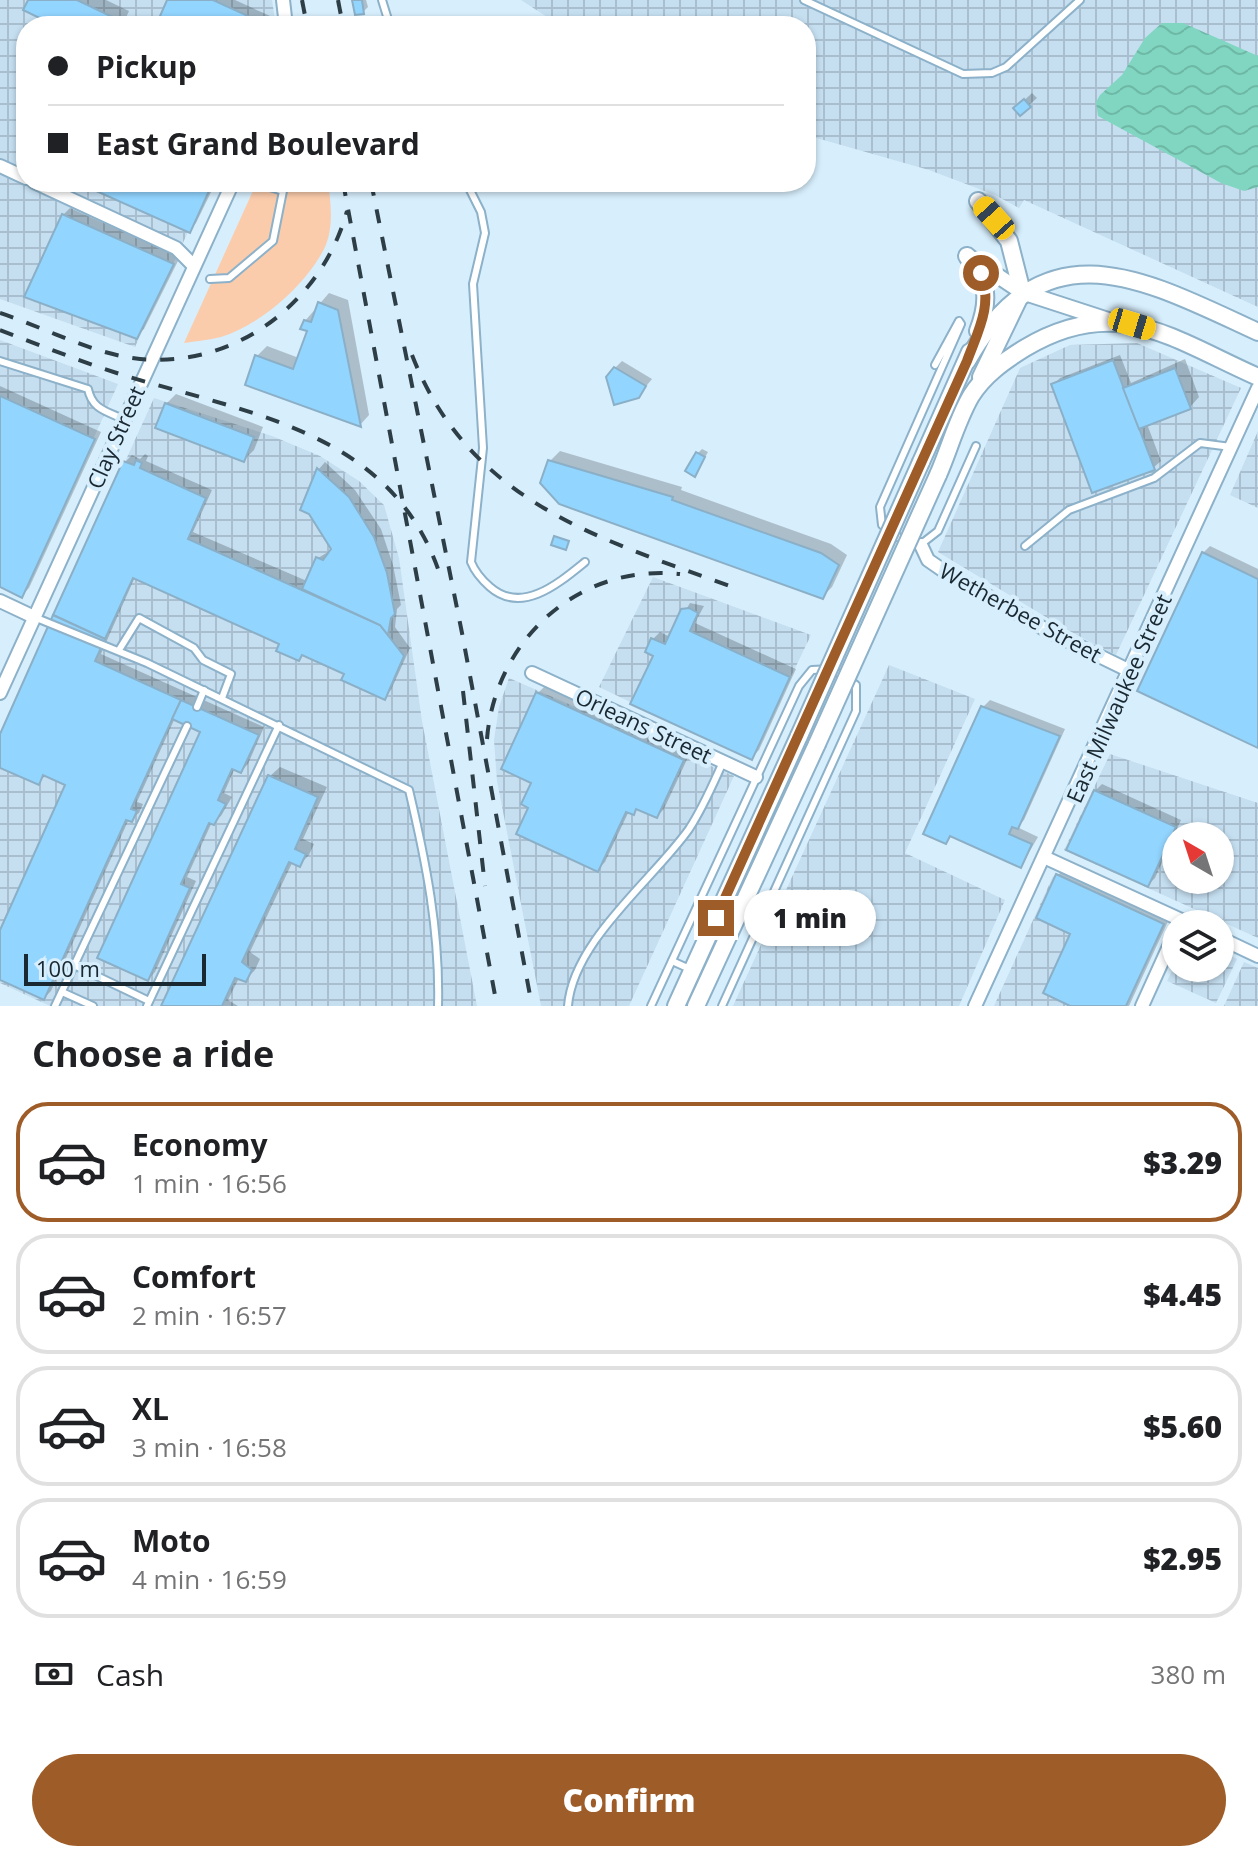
<!DOCTYPE html>
<meta charset="utf-8">
<style>
:root{--surface:#fff;--page:#f6f6f6;--text:#202124;--muted:#757577;--line:#e0e0e0;--accent:#9e5d28}
body{margin:0;font-family:"Open Sans",sans-serif;background:var(--page);color:var(--text);height:100vh;display:flex;flex-direction:column;font-size:30px;white-space:nowrap}
*{box-sizing:border-box;margin:0}
p{font-size:26px;color:var(--muted)}
.icon{flex:none;width:44px;height:44px;fill:none;stroke:currentColor;stroke-width:2;stroke-linecap:round;stroke-linejoin:round}
.map{position:relative;height:1006px;overflow:hidden}
.sheet{display:flex;flex-direction:column;background:var(--surface);flex:1}
.sheet>*{flex:none}
.hud{position:absolute;left:16px;top:16px;width:800px;height:176px;border-radius:32px;box-shadow:0 2px 6px #0004;display:grid;align-content:center;height:176px;padding:0 32px;background:var(--surface)}
.needle{width:52px;rotate:321deg}
.controls{position:absolute;left:1162px;top:822px;display:grid;gap:16px}
.controls a{display:grid;place-items:center;width:72px;height:72px;border-radius:50%;background:var(--surface);box-shadow:0 2px 6px #0004;font-size:40px}
.scale{position:absolute;left:24px;bottom:20px;width:182px;box-sizing:border-box;padding-left:8px;border:4px solid #192831;border-top:0;font-size:22px;line-height:28px;white-space:nowrap;color:#192831;-webkit-text-stroke:6px #d7eefc;paint-order:stroke}
.end{position:absolute;width:36px;height:36px;margin:-18px;border:10px solid #9e5d28;background:#fff;box-shadow:0 0 0 4px #fff}
.from{border-radius:50%}
.bubble{position:absolute;height:56px;border-radius:28px;background:var(--surface);box-shadow:0 2px 6px #0004;font-size:26px;font-weight:800;line-height:56px;text-align:center}
.car{position:absolute;width:24px;height:48px;margin:-24px -12px;border-radius:10px;box-shadow:0 0 6px 2px #0007;background:linear-gradient(#f5c518 24%,#345 0 40%,#f5c518 0 76%,#345 0 86%,#f5c518 0)}
.hud b{display:flex;align-items:center;gap:28px;height:76px;font-size:30px}
.hud b+b{border-top:2px solid var(--line)}
.hud i{width:20px;height:20px;background:var(--text)}
ul{padding:0;list-style:none}
li{display:flex;align-items:center;gap:24px;height:120px;margin:0 16px 12px;padding:0 16px;border:4px solid var(--line);border-radius:32px}
li div{flex:1}
li b{display:block;font-size:30px}
li em{font-style:normal;font-weight:800}
li.on{border-color:var(--accent)}
li>.icon{width:72px;height:72px;stroke-width:1.5}
h2{padding:0 32px;font-size:36px;line-height:96px}
.pay{display:flex;align-items:center;gap:20px;height:88px;padding:0 32px;font-size:30px}
.pay p{margin-inline-start:auto}
.primary-button{display:flex;gap:16px;margin-top:auto;padding:16px 32px}
.primary-button a{flex:1;height:92px;border-radius:48px;background:var(--accent);color:#fff;font-size:32px;font-weight:800;line-height:92px;text-align:center}
.map>svg:first-child{display:block}
.industrial{fill:url(#industrial-grid);fill-rule:evenodd}
.grass{fill:#fbccac}
.water{fill:url(#water-waves)}
.shadow{fill:#0003}
.building{fill:#92d5ff;stroke:#8aafc6;stroke-width:2}
.lines{fill:none;stroke-linecap:round;stroke-linejoin:round}
.service-casing{stroke:#8cb1c9;stroke-width:10}
.minor-casing{stroke:#8cb1c9;stroke-width:16}
.tertiary-casing{stroke:#8cb1c9;stroke-width:18}
.secondary-casing{stroke:#8cb1c9;stroke-width:20}
.service{stroke:#fff;stroke-width:6}
.minor{stroke:#fff;stroke-width:12}
.tertiary{stroke:#fff;stroke-width:14}
.secondary{stroke:#fff;stroke-width:16}
.rail{stroke:#2e3e47;stroke-width:4;stroke-dasharray:14 14;stroke-linecap:butt}
.secondary-bridge-casing{stroke:#8cb1c9;stroke-width:20;stroke-linecap:butt}
.secondary-bridge{stroke:#fff;stroke-width:16}
.route{stroke:#9e5d28;stroke-width:10}
.labels{text-anchor:middle;dominant-baseline:central;stroke-width:8;stroke-linejoin:round;paint-order:stroke}
.street-label{font-size:22px;fill:#192831;stroke:#d7eefc}
</style>
<div class="map">
<svg width="1258" height="1006" viewBox="0 0 1258 1006">
<defs>
<pattern id="industrial-grid" width="8" height="8" patternUnits="userSpaceOnUse" patternTransform="scale(2)"><rect width="8" height="8" fill="#c5dff1"/><path d="M0 4h8M4 0v8" fill="none" stroke="#a9bfcf"/></pattern>
<pattern id="water-waves" width="16" height="10" patternUnits="userSpaceOnUse" patternTransform="scale(2)"><rect width="16" height="10" fill="#80d6c1"/><path d="M0 5q4-4 8 0t8 0" fill="none" stroke="#6eb8a6"/></pattern>
</defs>
<rect width="100%" height="100%" fill="#d7eefc"/>
<g class="industrial">
<path d="M0,0H272L276,26H26V182H211L135,347L0,299Z"/>
<path d="M521,0H1258V307L1024,200L1019,208L995,195L929,170L806,135V26H561Z"/>
<path d="M0,340L118,384L22,598L0,587Z"/>
<path d="M1137,343L1241,388L1116,655L1069,631L938,552L1020,368L1070,345Z"/>
<path d="M154,398L272,436L320,456L359,481L384,505L399,558L422,721L477,1006H50L0,983V737Z"/>
<path d="M1258,431V508L1230,495Z"/>
<path d="M653,577L811,635L751,760L599,687Z"/>
<path d="M889,665L975,699L905,853L1005,900L959,1006H733Z"/>
<path d="M509,678L734,776L629,1006H541L497,781L494,740L499,707Z"/>
<path d="M1110,754L1258,803V938L1064,850ZM1176,836H1220V880H1176Z"/>
<path d="M1053,876L1164,925L1126,1006H994Z"/>
<path d="M1220,951L1237,959L1216,1003L1167,981L1176,963V968H1220Z"/>
<path d="M1244,962L1258,968V1006H1224Z"/>
</g>
<path class="grass" d="M257,182H328C331,204 334,229 324,249C305,286 260,325 221,337C209,340 196,341 184,343Z"/>
<path class="water" d="M1162,23H1183L1258,56V187L1244,191L1221,183L1098,116L1096,102L1100,95L1122,75L1145,38Z"/>
<g class="shadow">
<path d="M30,0H106L129,11L122,26H61Z"/>
<path d="M169,0H235L279,20L283,26H168Z"/>
<path d="M354,0H366L368,7L363,12Z"/>
<path d="M1032,93L1037,98L1020,113L1016,108Z"/>
<path d="M89,182H216L196,223L189,230Z"/>
<path d="M70,208L180,257L144,329L137,336L63,215Z"/>
<path d="M329,293L348,300L369,415L360,425L257,356L267,346L299,358L310,330L305,321Z"/>
<path d="M1120,355L1131,383L1185,359L1199,397L1190,407L1147,424L1161,461L1153,468L1053,385L1060,378Z"/>
<path d="M622,361L652,379L638,396L615,368Z"/>
<path d="M0,386L101,432L29,588L22,595L0,585Z"/>
<path d="M176,394L263,427L254,450L244,460L166,404Z"/>
<path d="M702,449L708,452L695,475L698,453Z"/>
<path d="M560,451L682,487L681,490L831,544L847,555L832,587L822,597L542,482L550,461Z"/>
<path d="M145,454L148,456L146,461L212,490L193,532L307,581L318,558L333,549L310,512L303,509L319,469L325,462L355,490L381,529L393,565L401,605L397,609L395,627L410,648L391,690L384,698L347,673L304,654L298,659L282,643L135,577L101,654L264,727L248,764L241,771L235,768L224,793L232,797L221,816L212,822L187,877L196,881L155,972L148,979L202,731L175,718L137,802L143,804L139,813L129,819L51,991L44,998L0,978V934L68,784L45,776L38,783L0,766V739L125,462L132,455L140,459Z"/>
<path d="M1210,546L1258,569V745L1203,553Z"/>
<path d="M690,603L704,606L695,623L796,669L759,750L752,757L655,655L653,639L660,632L670,637Z"/>
<path d="M545,686L690,753L664,809L657,816L638,807L633,813L629,811L605,862L598,869L531,807L538,693Z"/>
<path d="M990,700L1065,729L1024,820L1017,827L1038,837L1021,866L953,835L946,842L983,707Z"/>
<path d="M280,767L327,787L303,839L314,844L309,855L300,864L293,861L250,952L260,959L255,970L245,980L239,978L228,1000L238,1006H163L270,776Z"/>
<path d="M1102,784L1181,820L1155,878L1148,885L1095,791Z"/>
<path d="M1065,868L1170,917L1129,1006H1071L1073,933L1058,875Z"/>
</g>
<g class="building">
<path d="M28,0H77L121,21L118,26H56L23,10Z"/>
<path d="M167,0H213L270,26H163L157,23Z"/>
<path d="M352,0H362L364,14L355,15Z"/>
<path d="M1024,99L1031,107L1020,116L1013,108Z"/>
<path d="M87,182H213L190,233L85,186Z"/>
<path d="M62,214L174,264L137,339L24,297Z"/>
<path d="M318,302L338,310L361,427L245,385L255,355L293,369L307,331L300,329L304,320L311,322Z"/>
<path d="M1113,360L1155,470L1092,493L1051,384Z"/>
<path d="M614,367L646,386L639,398L614,405L606,377Z"/>
<path d="M1175,368L1191,409L1139,429L1123,388Z"/>
<path d="M0,396L95,439L22,598L0,587Z"/>
<path d="M165,403L254,437L244,462L155,428Z"/>
<path d="M696,452L705,457L695,477L685,471Z"/>
<path d="M136,460L142,463L140,468L206,498L188,539L380,625L404,656L385,700L341,680L344,674L302,655L299,661L276,651L279,644L133,578L105,639L53,615L123,461L134,465Z"/>
<path d="M548,460L673,497L672,500L821,553L839,565L823,599L559,504L540,483Z"/>
<path d="M317,468L349,497L374,537L387,573L395,614L391,618L388,635L380,625L302,589L316,557L323,560L331,549L309,514L300,510Z"/>
<path d="M554,536L569,541L566,550L551,545Z"/>
<path d="M1202,552L1258,579V748L1137,691Z"/>
<path d="M689,608L698,613L690,631L790,677L752,760L630,704L653,656L645,652L651,638L665,644L681,609Z"/>
<path d="M53,615L105,639L95,661L181,700L131,809L137,811L132,822L126,820L44,1000L0,980V930L65,785L43,775L39,785L0,768V734Z"/>
<path d="M536,692L684,760L657,818L636,809L634,815L626,812L598,872L516,834L528,808L521,804L531,783L501,769Z"/>
<path d="M181,700L259,735L241,773L232,769L218,800L226,804L214,825L209,823L181,884L190,888L148,981L97,958L200,732L172,719Z"/>
<path d="M981,706L1060,736L1018,829L1012,827L1009,834L1032,844L1021,868L950,836L946,844L923,834Z"/>
<path d="M268,775L318,797L295,849L306,854L300,867L289,862L242,962L252,970L246,982L235,978L222,1006H161Z"/>
<path d="M1094,790L1176,827L1148,887L1066,850Z"/>
<path d="M1056,874L1164,924L1126,1006H1070L1043,993L1070,934L1036,918Z"/>
</g>
<g class="lines">
<g class="service-casing">
<g id="service">
<path d="M382,0L390,26"/>
<path d="M804,0L963,74L992,73L1006,67L1080,0"/>
<path d="M466,182L481,212L485,233L473,284L483,448L471,562C475,572 482,580 490,587C522,615 559,583 585,562"/>
<path d="M210,279L229,278L273,241L283,191L253,182"/>
<path d="M0,361L88,389C92,409 106,411 123,419"/>
<path d="M905,542L882,525L880,507L961,324L959,321L935,365"/>
<path d="M920,545L938,531L976,446"/>
<path d="M1025,546L1069,510L1154,478L1200,443L1231,447"/>
<path d="M34,617L147,663L409,790C426,862 440,932 438,1006"/>
<path d="M119,650L139,618L194,648L203,660L231,674L222,698"/>
<path d="M197,707L204,690"/>
<path d="M672,961L692,970"/>
<path d="M74,965L149,1001"/>
<path d="M62,992L93,1006"/>
<path d="M55,1006L187,726"/>
<path d="M147,1006L279,725"/>
<path d="M568,1006C573,941 653,880 689,829C703,808 713,784 723,762"/>
<path d="M651,1006L799,686L812,670L832,669L856,685V711L722,1006"/>
</g>
</g>
<g class="minor-casing">
<g id="minor">
<path d="M283,0L286,26"/>
<path d="M0,166L26,178"/>
<path d="M34,182L176,248L194,266"/>
<path d="M921,545L928,560L941,569L1046,630L1130,671"/>
<path d="M0,601L34,617"/>
<path d="M532,673L756,777"/>
<path d="M0,693L233,182"/>
<path d="M1046,858L1190,924"/>
<path d="M1220,938L1258,956"/>
<path d="M975,1006L1258,388"/>
<path d="M1142,1006L1176,931"/>
</g>
</g>
<g class="tertiary-casing">
<path id="tertiary" d="M971,258L1022,292L1108,320"/>
</g>
<g class="secondary-casing">
<g id="secondary">
<path d="M978,201L1009,241L1022,292L981,377"/>
<path d="M967,256C988,281 990,300 978,331"/>
<path d="M967,361C1045,222 1145,280 1258,332"/>
<path d="M921,462L970,352"/>
<path d="M938,475C949,450 957,420 971,396C984,375 1004,361 1025,348C1117,293 1172,339 1258,377"/>
<path d="M676,1006L799,736"/>
<path d="M696,1006L817,744"/>
</g>
</g>
<use href="#service" class="service"/>
<use href="#minor" class="minor"/>
<use href="#tertiary" class="tertiary"/>
<use href="#secondary" class="secondary"/>
<g class="rail">
<path d="M302,0L307,26"/>
<path d="M338,0L343,26"/>
<path d="M343,182L497,1006"/>
<path d="M371,182L462,633L532,1006"/>
<path d="M0,313C46,328 92,354 140,359C236,368 322,302 347,211"/>
<path d="M0,330C50,349 99,369 150,383C273,418 400,443 442,581"/>
<path d="M412,355C469,501 597,538 730,586"/>
<path d="M463,691L485,886"/>
<path d="M487,739C495,640 579,563 680,574"/>
</g>
<g class="secondary-bridge-casing">
<g id="secondary-bridge">
<path d="M799,736L921,462"/>
<path d="M817,744L938,475"/>
</g>
</g>
<use href="#secondary-bridge" class="secondary-bridge"/>
</g>
<g class="lines">
<path class="route" d="M716,918L967,361C978,331 993,305 981,273"/>
</g>
<g class="labels">
<g class="street-label">
<text transform="translate(115 437) rotate(-66)">Clay Street</text>
<text transform="translate(1021 612) rotate(29)">Wetherbee Street</text>
<text transform="translate(1118 698) rotate(-66)">East Milwaukee Street</text>
<text transform="translate(644 725) rotate(25)">Orleans Street</text>
</g>
</g>
</svg>
<div class="controls">
<a><svg class="needle" viewBox="-14 -14 28 28"><path d="M0-13l5 13h-10z" fill="#e53935"/><path d="M0 13l5-13h-10z" fill="#757577"/></svg></a>
<a><svg class="icon" aria-label="layers" viewBox="0 0 24 24"><path d="M12 4l9 5-9 5-9-5zM3 14l9 5 9-5"/></svg></a>
</div>
<div class="scale">100 m</div>
<i class="end from" style="left:981px;top:273px"></i>
<i class="end" style="left:716px;top:918px"></i>
<div class="bubble" style="left:744px;top:890px;width:132px">1 min</div>
<i class="car" style="left:994px;top:218px;rotate:318deg"></i>
<i class="car" style="left:1132px;top:324px;rotate:107deg"></i>
<div class="hud">
<b><i class="from"></i>Pickup</b>
<b><i></i>East Grand Boulevard</b>
</div>
</div>
<section class="sheet">
<h2>Choose a ride</h2>
<ul>
<li class="on"><svg class="icon" aria-label="car" viewBox="0 0 24 24"><path d="M5 17H2v-5l4-1 3-4h7l3 4 3 1v5h-3M9 17h6M6 11h13"/><circle cx="7" cy="17" r="2"/><circle cx="17" cy="17" r="2"/></svg><div><b>Economy</b><p>1 min · 16:56</p></div><em>$3.29</em></li>
<li><svg class="icon" aria-label="car" viewBox="0 0 24 24"><path d="M5 17H2v-5l4-1 3-4h7l3 4 3 1v5h-3M9 17h6M6 11h13"/><circle cx="7" cy="17" r="2"/><circle cx="17" cy="17" r="2"/></svg><div><b>Comfort</b><p>2 min · 16:57</p></div><em>$4.45</em></li>
<li><svg class="icon" aria-label="car" viewBox="0 0 24 24"><path d="M5 17H2v-5l4-1 3-4h7l3 4 3 1v5h-3M9 17h6M6 11h13"/><circle cx="7" cy="17" r="2"/><circle cx="17" cy="17" r="2"/></svg><div><b>XL</b><p>3 min · 16:58</p></div><em>$5.60</em></li>
<li><svg class="icon" aria-label="car" viewBox="0 0 24 24"><path d="M5 17H2v-5l4-1 3-4h7l3 4 3 1v5h-3M9 17h6M6 11h13"/><circle cx="7" cy="17" r="2"/><circle cx="17" cy="17" r="2"/></svg><div><b>Moto</b><p>4 min · 16:59</p></div><em>$2.95</em></li>
</ul>
<div class="pay"><svg class="icon" aria-label="cash" viewBox="0 0 24 24"><path d="M3 7h18v10H3z"/><circle cx="12" cy="12" r="2"/></svg>Cash<p>380 m</p></div>
<div class="primary-button"><a>Confirm</a></div>
</section>
